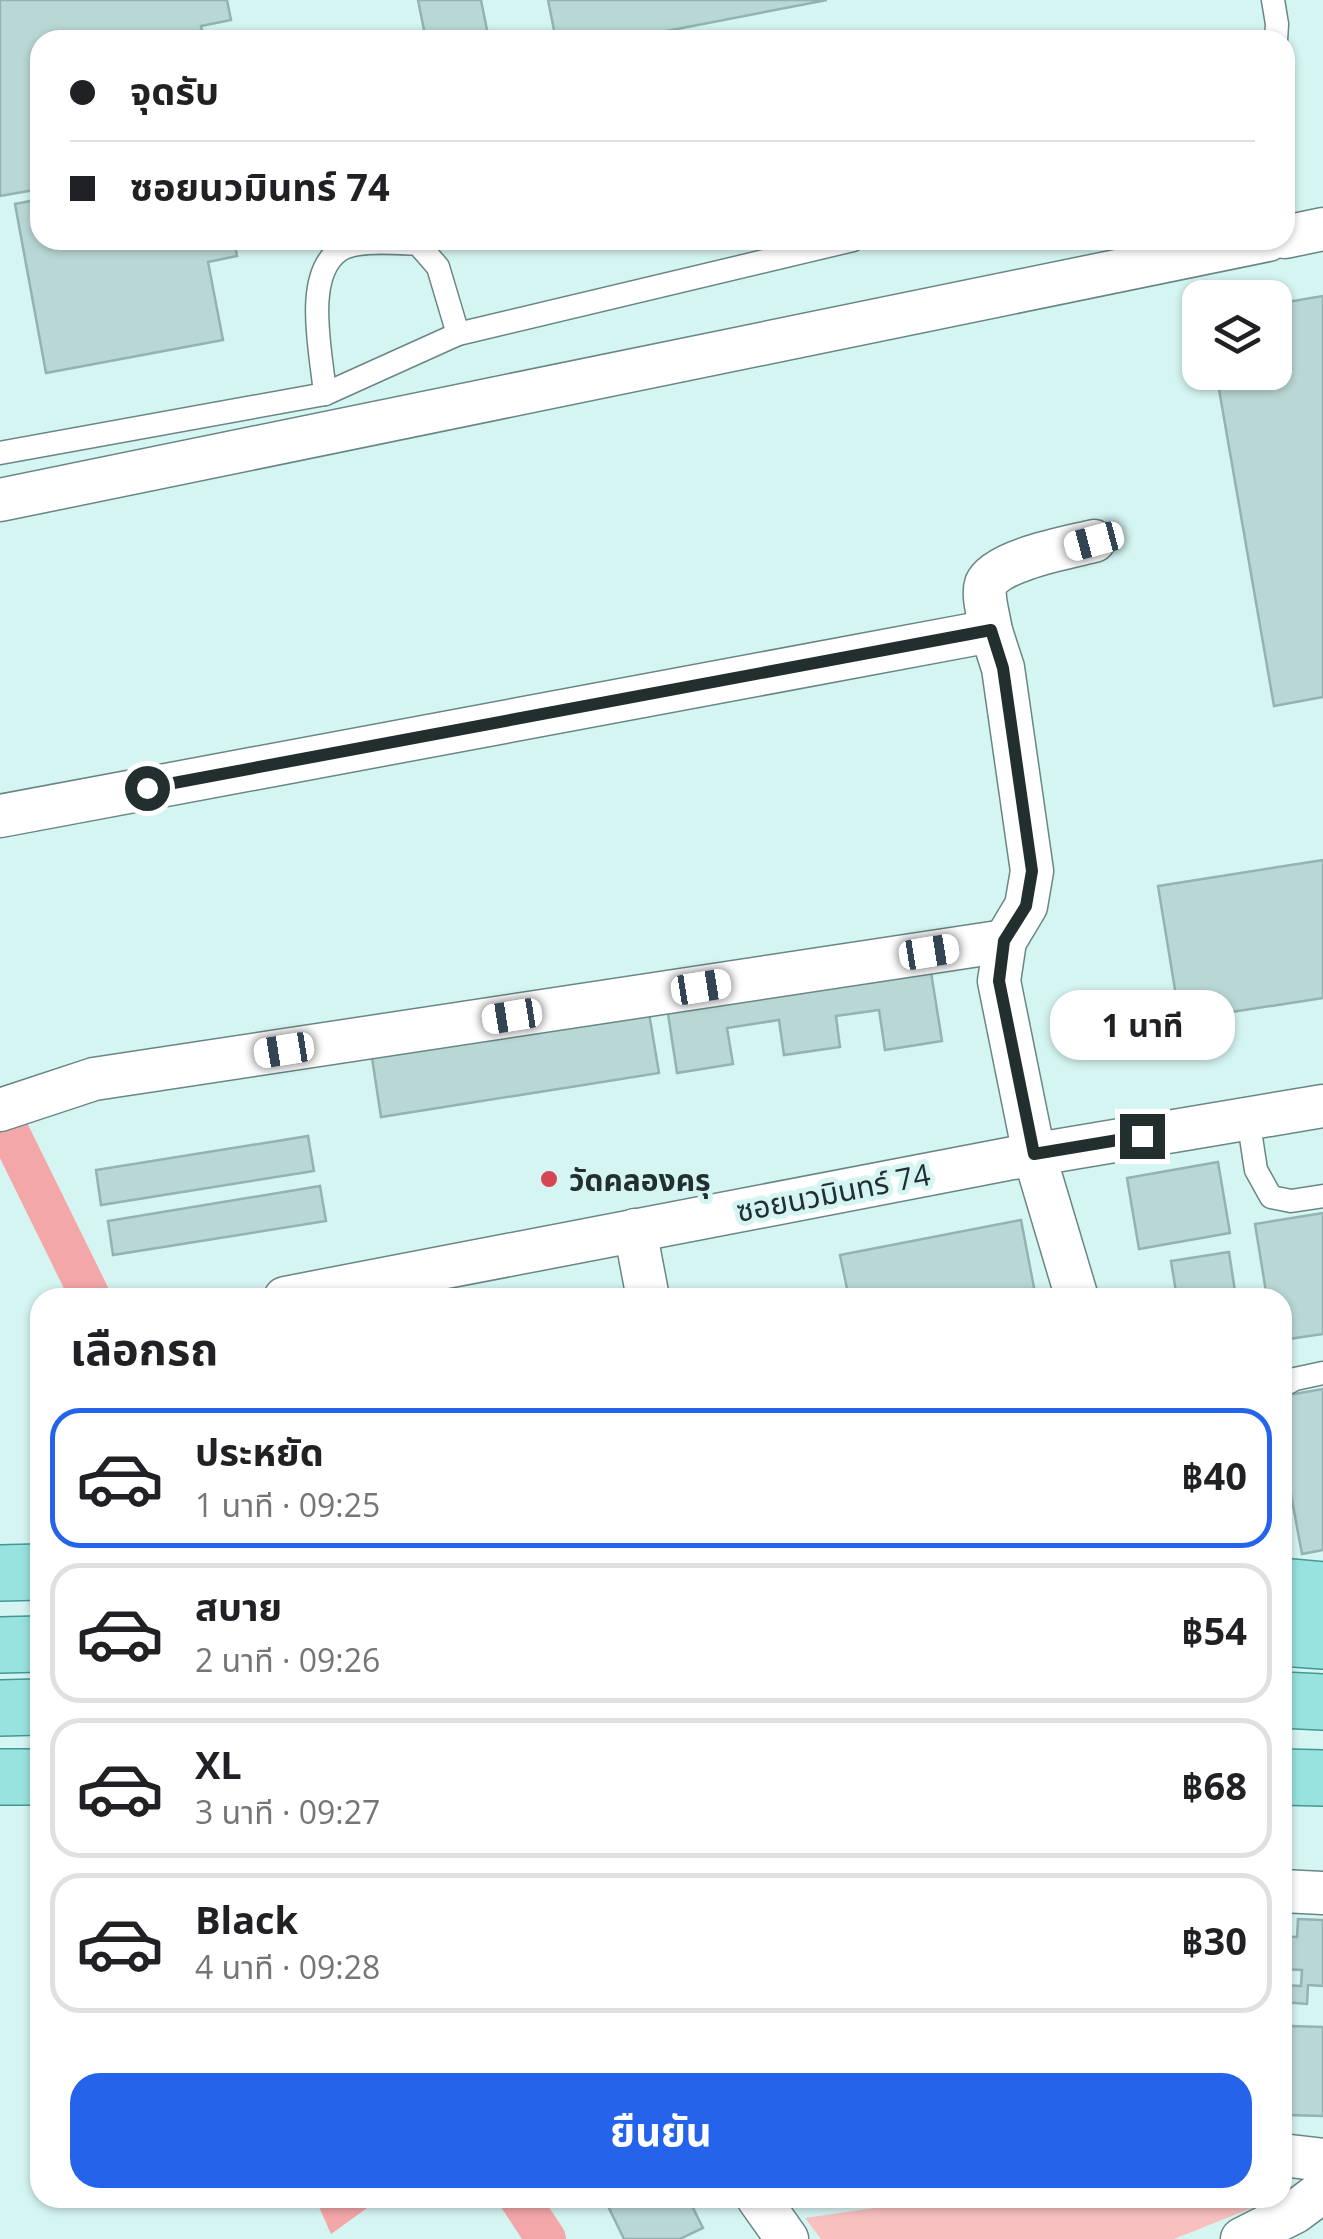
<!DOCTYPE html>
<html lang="th">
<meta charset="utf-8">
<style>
:root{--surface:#fff;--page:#f2f2f2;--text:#202124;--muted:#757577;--line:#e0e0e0;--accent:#2563eb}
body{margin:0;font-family:"Open Sans","Noto Sans Thai",sans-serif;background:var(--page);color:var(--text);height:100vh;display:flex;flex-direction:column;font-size:38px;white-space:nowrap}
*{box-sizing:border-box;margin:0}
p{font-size:32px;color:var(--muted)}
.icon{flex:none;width:55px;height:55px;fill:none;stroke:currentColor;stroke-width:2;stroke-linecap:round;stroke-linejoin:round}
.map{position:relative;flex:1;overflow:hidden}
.panel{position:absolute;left:30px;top:1288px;width:1262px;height:920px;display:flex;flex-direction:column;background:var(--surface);border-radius:30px;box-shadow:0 2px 8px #0004}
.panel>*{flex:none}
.banner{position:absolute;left:30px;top:30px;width:1265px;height:220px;border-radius:30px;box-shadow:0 2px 8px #0004;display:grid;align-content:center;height:220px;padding:0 40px;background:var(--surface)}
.tools{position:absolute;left:1182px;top:280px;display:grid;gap:20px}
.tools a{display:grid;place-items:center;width:110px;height:110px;border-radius:20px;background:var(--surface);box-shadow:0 2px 8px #0004;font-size:50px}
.end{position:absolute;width:45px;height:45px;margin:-22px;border:12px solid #232f2e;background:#fff;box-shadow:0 0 0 5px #fff}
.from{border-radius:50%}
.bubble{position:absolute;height:70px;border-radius:30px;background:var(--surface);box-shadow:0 2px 8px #0004;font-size:32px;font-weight:700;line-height:70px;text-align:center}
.car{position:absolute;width:30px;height:60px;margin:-30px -15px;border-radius:12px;box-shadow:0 0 8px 2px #0007;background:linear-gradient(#fff 24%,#345 0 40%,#fff 0 76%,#345 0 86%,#fff 0)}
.banner b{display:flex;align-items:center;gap:35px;height:95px;font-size:38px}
.banner b+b{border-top:2px solid var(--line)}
.banner i{width:25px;height:25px;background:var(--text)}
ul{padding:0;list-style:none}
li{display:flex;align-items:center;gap:30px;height:140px;margin:0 20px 15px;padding:0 20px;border:5px solid var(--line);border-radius:30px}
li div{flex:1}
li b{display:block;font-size:38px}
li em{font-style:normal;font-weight:700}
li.selected{border-color:var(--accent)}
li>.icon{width:90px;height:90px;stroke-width:1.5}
h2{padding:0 40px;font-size:45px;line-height:120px}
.action{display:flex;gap:20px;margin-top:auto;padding:20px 40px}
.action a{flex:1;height:115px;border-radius:30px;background:var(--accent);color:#fff;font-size:40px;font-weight:700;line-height:115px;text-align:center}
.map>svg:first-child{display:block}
.green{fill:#f9c0c0}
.water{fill:#f4a7a8}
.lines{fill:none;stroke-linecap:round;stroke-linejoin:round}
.canal{stroke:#f4a7a8;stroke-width:40}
.building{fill:#b9d8d5;stroke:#94b2b0;stroke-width:2.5}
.service-casing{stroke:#698684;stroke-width:25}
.minor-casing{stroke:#698684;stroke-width:45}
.primary-casing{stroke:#439893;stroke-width:58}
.service{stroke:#fff;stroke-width:22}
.minor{stroke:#fff;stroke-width:42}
.primary{stroke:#98e3df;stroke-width:55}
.route{stroke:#232f2e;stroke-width:12}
.poi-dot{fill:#d54554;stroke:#d5f5f2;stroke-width:4}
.labels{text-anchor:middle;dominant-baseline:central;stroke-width:10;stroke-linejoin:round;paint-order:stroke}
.poi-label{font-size:30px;font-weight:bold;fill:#232f2e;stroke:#d5f5f2;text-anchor:start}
.street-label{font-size:30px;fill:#232f2e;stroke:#d5f5f2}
</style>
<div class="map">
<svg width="1323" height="2239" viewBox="0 0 1323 2239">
<rect width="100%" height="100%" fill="#d5f5f2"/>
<path class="green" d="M944,2198H1277L1174,2239H821L805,2218Z"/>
<path class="water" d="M315,2198H381L331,2234Z"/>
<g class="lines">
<g class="canal">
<path d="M0,1113L91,1298"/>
<path d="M519,2198L546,2239"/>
</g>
</g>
<g class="building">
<path d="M0,0H227L231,20L201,26L204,40H40V127L32,128L40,189L0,196Z"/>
<path d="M418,0H481L489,40H426Z"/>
<path d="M548,0H827L620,40H556Z"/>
<path d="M40,199V240H234L237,256L208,262L223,340L46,373L15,204Z"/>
<path d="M1323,296V697L1274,706L1216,372H1275V304Z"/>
<path d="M1323,860V998L1180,1020L1158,886Z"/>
<path d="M930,966L942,1041L885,1050L879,1010L836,1016L840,1047L784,1055L779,1020L727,1028L733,1064L677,1073L667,1007Z"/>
<path d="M648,1007L659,1073L381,1117L371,1051Z"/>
<path d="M308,1136L314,1171L101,1205L96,1170Z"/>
<path d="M1218,1162L1230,1233L1139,1249L1127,1178Z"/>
<path d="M320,1186L326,1221L113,1255L108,1221Z"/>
<path d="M1323,1213V1334L1282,1340V1298H1267L1255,1224Z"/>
<path d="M1021,1220L1036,1298H849L840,1255Z"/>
<path d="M1229,1252L1236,1298H1177L1171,1261Z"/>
<path d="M1323,1389V1550L1302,1554L1282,1446V1396Z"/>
<path d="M1298,1919L1323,1920V1986L1308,1985L1307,2004L1283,2002L1284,1985L1301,1986L1302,1970L1282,1969V1936L1297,1937Z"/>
<path d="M1290,2026L1323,2027V2116L1287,2115Z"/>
<path d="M604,2198H635L638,2204L650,2198H688L703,2228L680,2239H624Z"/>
</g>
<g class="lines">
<g class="service-casing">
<g id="service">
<path d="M1273,0L1277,24L1276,40"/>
<path d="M325,394C322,356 302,275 340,250C357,239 398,243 418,244L438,267L458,334"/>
<path d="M0,453L325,394L458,334L853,240"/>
<path d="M1248,1118L1256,1170L1271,1197L1291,1201L1323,1196"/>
<path d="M1282,1386L1295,1379L1323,1373"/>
</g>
</g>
<g class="minor-casing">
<g id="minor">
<path d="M1285,237L1323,229"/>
<path d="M0,500L1268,240"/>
<path d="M991,631C989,617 982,596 986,584C996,560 1070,547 1094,541"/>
<path d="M0,816L991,631L1003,668L1032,871L1026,906L1005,941L999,981L1034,1154L1077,1298"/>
<path d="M0,1110L94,1079L1005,941"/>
<path d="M635,1230L648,1298"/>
<path d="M285,1298L1013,1158L1323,1106"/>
<path d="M1282,1891L1323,1893"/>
<path d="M1282,2155L1323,2160"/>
<path d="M758,2198L787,2239"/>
<path d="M1242,2239L1295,2212L1323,2191"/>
</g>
</g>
<g class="primary-casing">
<g id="primary">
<path d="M0,1573L40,1572"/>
<path d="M1282,1586L1323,1590"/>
<path d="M1282,1638L1323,1641"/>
<path d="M0,1645L40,1644"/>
<path d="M1282,1700L1323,1702"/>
<path d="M0,1708L40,1707"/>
<path d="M0,1777H40"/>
<path d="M1282,1777L1323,1778"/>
</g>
</g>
<use href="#service" class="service"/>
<use href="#minor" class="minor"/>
<use href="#primary" class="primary"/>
</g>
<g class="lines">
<path class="route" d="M147,788L991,630L1003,668L1032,871L1026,906L1004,941L999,981L1034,1154L1142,1136"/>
</g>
<circle class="poi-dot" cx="549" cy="1179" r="10"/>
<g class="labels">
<g class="poi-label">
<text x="569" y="1179">วัดคลองครุ</text>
</g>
<g class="street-label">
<text transform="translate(833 1192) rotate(-11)">ซอยนวมินทร์ 74</text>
</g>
</g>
</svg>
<div class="tools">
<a><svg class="icon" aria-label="layers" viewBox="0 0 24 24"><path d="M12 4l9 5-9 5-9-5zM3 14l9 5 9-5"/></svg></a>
</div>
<i class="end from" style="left:147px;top:788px"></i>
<i class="end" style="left:1142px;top:1136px"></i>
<div class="bubble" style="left:1050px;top:990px;width:185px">1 นาที</div>
<i class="car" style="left:1094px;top:541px;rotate:255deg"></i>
<i class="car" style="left:929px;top:952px;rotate:81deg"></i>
<i class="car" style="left:701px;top:987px;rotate:81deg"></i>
<i class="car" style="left:512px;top:1016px;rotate:261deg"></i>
<i class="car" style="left:284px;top:1050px;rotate:261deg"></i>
<div class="banner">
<b><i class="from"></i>จุดรับ</b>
<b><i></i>ซอยนวมินทร์ 74</b>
</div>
<section class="panel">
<h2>เลือกรถ</h2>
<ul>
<li class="selected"><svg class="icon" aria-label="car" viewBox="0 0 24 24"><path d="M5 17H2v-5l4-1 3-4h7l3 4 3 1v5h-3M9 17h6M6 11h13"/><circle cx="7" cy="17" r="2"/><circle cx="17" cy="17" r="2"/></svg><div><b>ประหยัด</b><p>1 นาที · 09:25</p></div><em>฿40</em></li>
<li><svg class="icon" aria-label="car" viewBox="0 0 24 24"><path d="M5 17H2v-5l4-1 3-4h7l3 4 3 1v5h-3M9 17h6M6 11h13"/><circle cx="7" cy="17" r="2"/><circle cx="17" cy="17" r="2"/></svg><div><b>สบาย</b><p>2 นาที · 09:26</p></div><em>฿54</em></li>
<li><svg class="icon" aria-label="car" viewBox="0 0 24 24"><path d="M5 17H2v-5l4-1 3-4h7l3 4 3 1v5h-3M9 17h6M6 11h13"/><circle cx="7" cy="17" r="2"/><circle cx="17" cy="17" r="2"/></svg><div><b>XL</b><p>3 นาที · 09:27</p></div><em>฿68</em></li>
<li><svg class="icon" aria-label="car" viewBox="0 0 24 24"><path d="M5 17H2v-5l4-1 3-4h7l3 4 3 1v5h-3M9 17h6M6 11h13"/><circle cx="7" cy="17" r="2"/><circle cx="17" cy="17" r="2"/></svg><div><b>Black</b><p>4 นาที · 09:28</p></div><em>฿30</em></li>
</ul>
<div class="action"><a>ยืนยัน</a></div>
</section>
</div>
